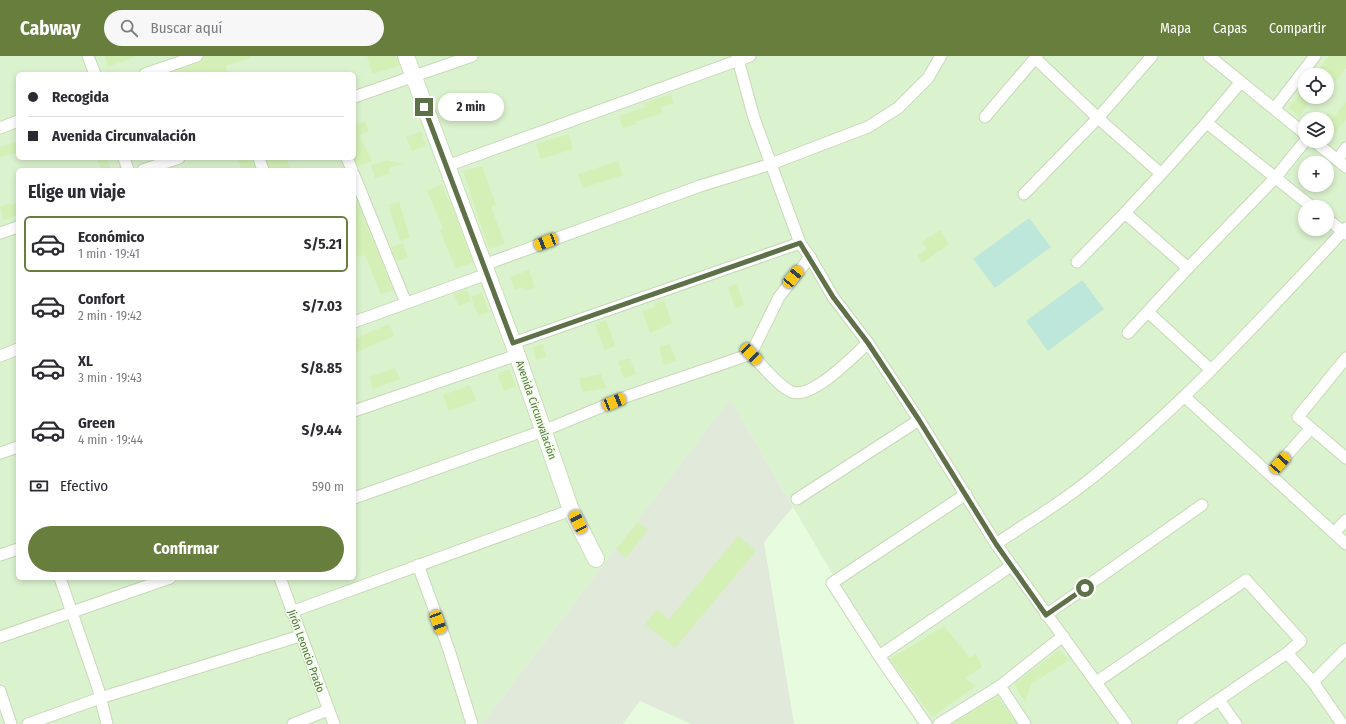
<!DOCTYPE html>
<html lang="es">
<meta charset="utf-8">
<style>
:root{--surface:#fff;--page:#f7f7f7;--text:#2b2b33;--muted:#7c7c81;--line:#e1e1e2;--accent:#677e3c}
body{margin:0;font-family:"Fira Sans Condensed",sans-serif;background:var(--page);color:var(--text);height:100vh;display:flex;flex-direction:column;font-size:15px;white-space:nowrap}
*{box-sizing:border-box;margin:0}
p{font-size:13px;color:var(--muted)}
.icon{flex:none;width:22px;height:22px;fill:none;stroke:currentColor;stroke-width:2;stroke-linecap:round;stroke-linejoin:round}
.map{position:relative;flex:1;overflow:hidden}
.sheet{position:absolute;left:16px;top:112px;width:340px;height:412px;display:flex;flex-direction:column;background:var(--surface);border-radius:6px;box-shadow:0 2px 6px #0003}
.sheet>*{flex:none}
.guide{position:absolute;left:16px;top:16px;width:340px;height:88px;border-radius:6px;box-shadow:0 2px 6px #0003;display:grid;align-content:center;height:88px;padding:0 12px;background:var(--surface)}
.controls{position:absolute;left:1298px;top:12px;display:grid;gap:8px}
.controls a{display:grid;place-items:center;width:36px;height:36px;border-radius:50%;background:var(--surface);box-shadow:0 2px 6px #0003;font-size:20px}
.end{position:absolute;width:18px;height:18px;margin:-9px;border:5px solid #5e7048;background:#fff;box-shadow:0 0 0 2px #fff}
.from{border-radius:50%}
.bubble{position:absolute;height:28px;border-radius:14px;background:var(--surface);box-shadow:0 2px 6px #0003;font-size:13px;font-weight:700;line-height:28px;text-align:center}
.car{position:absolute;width:12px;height:24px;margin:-12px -6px;border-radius:5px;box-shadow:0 0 3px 1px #0007;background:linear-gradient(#f5c518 24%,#345 0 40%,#f5c518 0 76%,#345 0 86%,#f5c518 0)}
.guide b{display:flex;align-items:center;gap:14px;height:38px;font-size:15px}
.guide b+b{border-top:1px solid var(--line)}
.guide i{width:10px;height:10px;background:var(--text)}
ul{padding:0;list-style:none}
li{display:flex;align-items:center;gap:12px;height:56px;margin:0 8px 6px;padding:0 4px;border:2px solid transparent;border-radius:6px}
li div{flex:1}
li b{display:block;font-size:15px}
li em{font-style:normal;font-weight:700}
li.on{border-color:var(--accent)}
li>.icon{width:36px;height:36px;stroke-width:1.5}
h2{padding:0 12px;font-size:18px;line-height:48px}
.pay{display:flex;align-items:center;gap:10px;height:44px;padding:0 12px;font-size:15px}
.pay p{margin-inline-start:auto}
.action{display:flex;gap:8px;margin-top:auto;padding:8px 12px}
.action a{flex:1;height:46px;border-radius:24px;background:var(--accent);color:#fff;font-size:16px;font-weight:700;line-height:46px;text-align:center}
header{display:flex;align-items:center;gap:24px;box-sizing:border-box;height:56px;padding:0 20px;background:var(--accent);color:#fff}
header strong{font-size:19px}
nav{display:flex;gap:22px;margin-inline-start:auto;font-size:14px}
.search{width:280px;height:36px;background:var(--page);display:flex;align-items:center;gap:10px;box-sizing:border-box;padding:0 14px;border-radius:22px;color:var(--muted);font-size:15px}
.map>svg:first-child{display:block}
.residential{fill:#dbf2ce;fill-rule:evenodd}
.industrial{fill:#e1e9db}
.green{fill:#bee7db}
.building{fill:#d4f0b7}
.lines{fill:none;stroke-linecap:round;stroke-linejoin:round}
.street-casing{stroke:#c6d9b6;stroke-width:13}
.secondary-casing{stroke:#cae0b7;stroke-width:18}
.street{stroke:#fff;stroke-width:11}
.secondary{stroke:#fff;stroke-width:16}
.route{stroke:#5e7048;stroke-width:5}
.labels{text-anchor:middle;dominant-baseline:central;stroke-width:3;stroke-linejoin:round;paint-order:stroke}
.street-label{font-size:11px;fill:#5e7048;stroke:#ecffe4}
</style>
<header>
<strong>Cabway</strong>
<div class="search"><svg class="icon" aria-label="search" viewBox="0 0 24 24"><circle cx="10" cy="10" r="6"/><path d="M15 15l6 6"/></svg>Buscar aquí</div>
<nav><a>Mapa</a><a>Capas</a><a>Compartir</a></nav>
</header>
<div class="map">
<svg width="1346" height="668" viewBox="0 0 1346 668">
<rect width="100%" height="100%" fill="#e7fbdf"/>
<path class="residential" d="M0,0H1346V668H920L730,343L482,668H0ZM18,18H354V102H18ZM1305,19H1327V41H1305ZM1305,63H1327V85H1305ZM1305,107H1327V129H1305ZM18,114H354V522H18ZM1305,151H1327V173H1305Z"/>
<path class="industrial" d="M730,343L793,451L764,486L794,668H691L640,645L623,668H482Z"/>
<g class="green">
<path d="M1029,162L1051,191L995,232L973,203Z"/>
<path d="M1082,224L1104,253L1048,295L1026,265Z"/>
</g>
<g class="building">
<path d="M105,0H134L135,1L108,11Z"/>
<path d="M205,0H250V2L225,10L228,18H166L199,7Z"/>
<path d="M367,0H396L399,10L372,18Z"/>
<path d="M1329,0H1346V12L1340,19L1341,20L1327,31V19H1314Z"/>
<path d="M1305,32V41H1314L1299,60L1289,52Z"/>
<path d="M671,38L674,47L661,51L663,57L635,66L636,68L623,72L619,60L645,51L644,47Z"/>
<path d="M1346,46V64L1327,86V56L1334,61Z"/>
<path d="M365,65L369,75L359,79L372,105L358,111L354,101V66L355,69Z"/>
<path d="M421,75L426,89L412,95L406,81Z"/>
<path d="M569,78L573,93L541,103L536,88Z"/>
<path d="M18,85V97L0,101V91Z"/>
<path d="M97,102H107L111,114H101Z"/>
<path d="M237,102H252L256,114H242Z"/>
<path d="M266,102H286L291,114H270Z"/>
<path d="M387,104L403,108L389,112L390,117L375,122L371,109Z"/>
<path d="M618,105L623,119L583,132L578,118Z"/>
<path d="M482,110L496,149L491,151L505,188L489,193L463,115Z"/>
<path d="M442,129L448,144L449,143L473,206L456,213L445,187L440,174L443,172L427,134Z"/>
<path d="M354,138L393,234L381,239L365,199L357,201L354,192Z"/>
<path d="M399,146L410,182L400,185L388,149Z"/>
<path d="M10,147L11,149L18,147V159L4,164L0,151Z"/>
<path d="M940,174L949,188L922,207L917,200L927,193L922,186Z"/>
<path d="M403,187L408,202L397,205L391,191Z"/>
<path d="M529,214L535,231L525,235L523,231L515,234L510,221Z"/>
<path d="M737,228L744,249L735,252L728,231Z"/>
<path d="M467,233L471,245L458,250L454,238Z"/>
<path d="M482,236L489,256L478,260L471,241Z"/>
<path d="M664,244L672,267L650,277L642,255L655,251L654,248Z"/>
<path d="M606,264L615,290L605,294L595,268Z"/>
<path d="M389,268L394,280L354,297V283Z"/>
<path d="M543,288L546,301L536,303L533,291Z"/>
<path d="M670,288L676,305L664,309L659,291Z"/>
<path d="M630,302L636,318L624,322L618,305Z"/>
<path d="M395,312L400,323L373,333L369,321Z"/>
<path d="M509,313L516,330L504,335L497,318Z"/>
<path d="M601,318L606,332L583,336L579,322Z"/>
<path d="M470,329L476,345L449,355L443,339Z"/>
<path d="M638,466L648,474L626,502L616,493Z"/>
<path d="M738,480L756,495L675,592L645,568L657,553L669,563Z"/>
<path d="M944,570L970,602L976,598L982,611L965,622L976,630L932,661L890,603Z"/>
<path d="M1059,594L1069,604L1031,628L1025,646L1014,628Z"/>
<path d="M997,640L1017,668H952Z"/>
</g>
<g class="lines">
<g class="street-casing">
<g id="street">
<path d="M88,0L95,18"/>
<path d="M1209,0L1305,78"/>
<path d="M1035,2L1098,62L1160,117"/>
<path d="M145,18L197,0"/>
<path d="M354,41L472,0"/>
<path d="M1275,52L1315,0"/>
<path d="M985,61L1037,0"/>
<path d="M1207,67L1312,151"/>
<path d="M0,72L18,65"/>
<path d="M1314,85L1346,111"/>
<path d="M124,102L128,114"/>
<path d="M259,102L263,114"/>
<path d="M347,102L352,114"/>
<path d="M1338,103L1346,92"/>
<path d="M447,110L750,0"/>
<path d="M143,114L179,102"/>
<path d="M354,119L406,247"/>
<path d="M1024,138L1098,62L1152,0"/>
<path d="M1125,157L1188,212"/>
<path d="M1327,163L1346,178"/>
<path d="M0,177L18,171"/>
<path d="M810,201L833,241L868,287L919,364L996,488L1126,668"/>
<path d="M1077,206C1134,149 1189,89 1240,27"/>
<path d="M484,209L700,130L771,108L868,71L898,52L928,22L941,0"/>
<path d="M1148,256L1211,314"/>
<path d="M354,266L487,218"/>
<path d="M1128,277L1188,212L1275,122L1305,85"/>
<path d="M513,287L800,187"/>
<path d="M751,298C760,307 780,332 792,336C813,343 852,301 868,287"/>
<path d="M0,300L18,293"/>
<path d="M1346,302L1298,361L1346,402"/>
<path d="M1185,341L1346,488"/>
<path d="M354,355L517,299"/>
<path d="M0,397L18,391"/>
<path d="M1270,418L1311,372"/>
<path d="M354,442L543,375L628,340L751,298L779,241L810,201L800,187L754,62L737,0"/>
<path d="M797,443L919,364"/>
<path d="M1334,477L1346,464"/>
<path d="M996,488C1025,468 1056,450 1084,428C1180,353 1263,261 1346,172"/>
<path d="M0,499L18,493"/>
<path d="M418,509L449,594L472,668"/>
<path d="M60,522L98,632L107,668"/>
<path d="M280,522L334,668"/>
<path d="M291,556L571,454"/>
<path d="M1046,559L1202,449"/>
<path d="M0,581L170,522"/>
<path d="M1287,597L1313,626L1342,668"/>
<path d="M879,600L1011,510"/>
<path d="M1096,626L1246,524L1301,585L1287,597L1183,668"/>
<path d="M1313,626L1346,593"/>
<path d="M1000,630L1025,668"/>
<path d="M0,635L11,668"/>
<path d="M1219,644L1236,668"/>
<path d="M28,668L100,642L300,580"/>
<path d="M293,668L328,654"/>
<path d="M926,668L879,600L832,527L966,438"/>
<path d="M939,668L1000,630L1063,580"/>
</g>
</g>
<g class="secondary-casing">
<path id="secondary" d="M406,0L513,287L571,454L596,503"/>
</g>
<use href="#street" class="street"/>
<use href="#secondary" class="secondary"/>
</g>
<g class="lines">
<path class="route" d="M424,51L513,287L800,187L833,241L868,287L919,364L996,488L1046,559L1085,532"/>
</g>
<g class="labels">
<g class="street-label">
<text transform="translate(536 354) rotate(71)">Avenida Circunvalación</text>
<text transform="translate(306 595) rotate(70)">Jirón Leoncio Prado</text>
</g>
</g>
</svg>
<div class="controls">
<a><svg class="icon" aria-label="locate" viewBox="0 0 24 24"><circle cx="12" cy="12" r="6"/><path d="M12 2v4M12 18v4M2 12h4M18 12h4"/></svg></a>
<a><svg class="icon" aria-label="layers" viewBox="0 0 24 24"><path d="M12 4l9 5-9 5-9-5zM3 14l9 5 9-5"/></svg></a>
<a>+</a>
<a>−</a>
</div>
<i class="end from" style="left:1085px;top:532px"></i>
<i class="end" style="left:424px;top:51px"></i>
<div class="bubble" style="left:438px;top:37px;width:66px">2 min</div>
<i class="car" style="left:546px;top:186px;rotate:249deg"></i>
<i class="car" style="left:793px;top:221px;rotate:39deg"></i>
<i class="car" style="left:751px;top:298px;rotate:136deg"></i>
<i class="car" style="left:614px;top:346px;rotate:68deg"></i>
<i class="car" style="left:1280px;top:407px;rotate:42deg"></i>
<i class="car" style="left:578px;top:466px;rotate:334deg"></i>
<i class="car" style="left:438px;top:566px;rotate:160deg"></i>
<div class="guide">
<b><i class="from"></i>Recogida</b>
<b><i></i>Avenida Circunvalación</b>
</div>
<section class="sheet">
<h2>Elige un viaje</h2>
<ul>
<li class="on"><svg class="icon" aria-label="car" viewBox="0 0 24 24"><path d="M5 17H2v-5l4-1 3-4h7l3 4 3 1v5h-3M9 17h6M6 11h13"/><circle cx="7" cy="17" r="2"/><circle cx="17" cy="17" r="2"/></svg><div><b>Económico</b><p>1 min · 19:41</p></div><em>S/5.21</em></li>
<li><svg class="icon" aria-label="car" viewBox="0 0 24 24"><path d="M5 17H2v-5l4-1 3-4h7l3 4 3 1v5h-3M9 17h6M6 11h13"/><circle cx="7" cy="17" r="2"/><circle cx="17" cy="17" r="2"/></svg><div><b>Confort</b><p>2 min · 19:42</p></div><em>S/7.03</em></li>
<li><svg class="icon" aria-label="car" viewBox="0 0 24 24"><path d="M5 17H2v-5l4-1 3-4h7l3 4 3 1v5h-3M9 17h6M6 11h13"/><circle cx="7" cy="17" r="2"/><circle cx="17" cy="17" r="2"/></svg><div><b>XL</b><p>3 min · 19:43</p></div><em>S/8.85</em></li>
<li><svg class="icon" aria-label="car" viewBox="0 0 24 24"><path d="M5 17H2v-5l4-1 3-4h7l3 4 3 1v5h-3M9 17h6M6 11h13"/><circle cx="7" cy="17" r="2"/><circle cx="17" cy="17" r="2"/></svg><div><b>Green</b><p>4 min · 19:44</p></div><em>S/9.44</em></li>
</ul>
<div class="pay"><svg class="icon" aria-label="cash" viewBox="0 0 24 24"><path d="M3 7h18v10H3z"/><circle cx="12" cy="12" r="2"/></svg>Efectivo<p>590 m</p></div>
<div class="action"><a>Confirmar</a></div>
</section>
</div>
